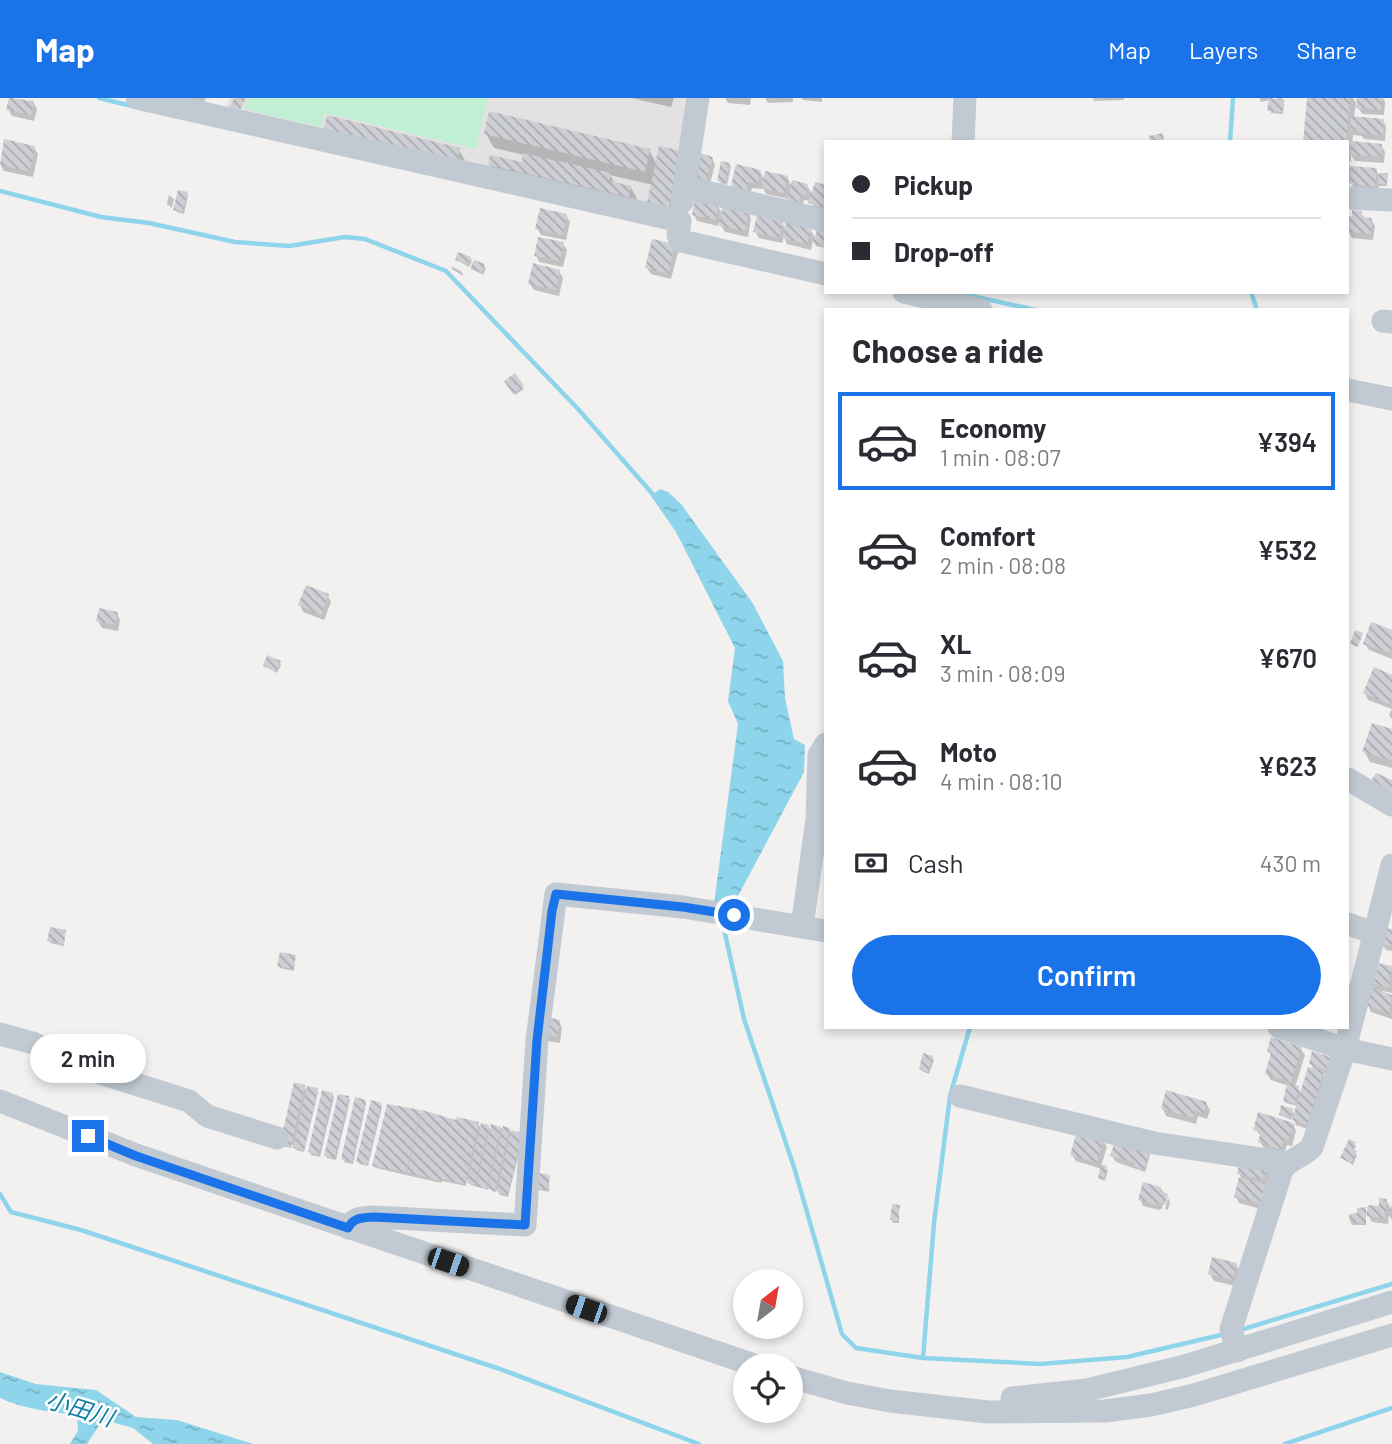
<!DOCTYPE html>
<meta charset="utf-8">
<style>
:root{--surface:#fff;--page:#f2f2f3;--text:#2b2b33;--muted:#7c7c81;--line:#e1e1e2;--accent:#1a73e8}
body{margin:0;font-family:Barlow,"Noto Sans JP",sans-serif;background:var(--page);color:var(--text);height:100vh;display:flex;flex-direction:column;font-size:26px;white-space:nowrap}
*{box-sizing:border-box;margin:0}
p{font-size:23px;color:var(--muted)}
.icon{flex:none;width:38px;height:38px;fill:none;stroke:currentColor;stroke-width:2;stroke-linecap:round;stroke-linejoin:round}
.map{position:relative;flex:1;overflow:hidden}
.sheet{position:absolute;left:824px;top:210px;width:525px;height:721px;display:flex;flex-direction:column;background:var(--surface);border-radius:0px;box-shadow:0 4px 10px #0003}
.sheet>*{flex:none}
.guide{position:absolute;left:824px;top:42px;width:525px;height:154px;border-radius:0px;box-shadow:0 4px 10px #0003;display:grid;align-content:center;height:154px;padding:0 28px;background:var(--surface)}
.needle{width:46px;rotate:31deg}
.buttons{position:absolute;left:733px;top:1171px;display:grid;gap:14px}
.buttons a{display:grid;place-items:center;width:70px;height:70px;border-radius:50%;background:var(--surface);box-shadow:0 4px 10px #0003;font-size:35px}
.end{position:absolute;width:32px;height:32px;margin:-16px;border:9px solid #1a73e8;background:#fff;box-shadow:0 0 0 4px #fff}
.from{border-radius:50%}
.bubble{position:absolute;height:49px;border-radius:24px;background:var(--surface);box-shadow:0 4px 10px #0003;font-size:23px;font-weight:600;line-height:49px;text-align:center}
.car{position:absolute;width:21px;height:42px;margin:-21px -10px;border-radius:9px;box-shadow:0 0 5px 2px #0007;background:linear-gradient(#222 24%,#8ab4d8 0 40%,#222 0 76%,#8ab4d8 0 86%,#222 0)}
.guide b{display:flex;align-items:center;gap:24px;height:66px;font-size:26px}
.guide b+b{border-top:2px solid var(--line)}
.guide i{width:18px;height:18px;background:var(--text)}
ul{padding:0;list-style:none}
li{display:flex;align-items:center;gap:21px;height:98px;margin:0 14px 10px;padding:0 14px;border:4px solid transparent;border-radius:0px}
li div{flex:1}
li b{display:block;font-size:26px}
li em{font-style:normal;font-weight:600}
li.current{border-color:var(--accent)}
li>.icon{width:63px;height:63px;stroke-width:1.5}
h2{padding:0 28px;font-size:32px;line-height:84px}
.pay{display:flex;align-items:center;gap:18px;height:77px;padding:0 28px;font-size:26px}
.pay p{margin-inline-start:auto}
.button{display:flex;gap:14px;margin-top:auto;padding:14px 28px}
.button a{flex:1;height:80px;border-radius:42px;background:var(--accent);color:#fff;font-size:28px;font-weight:600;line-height:80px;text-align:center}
header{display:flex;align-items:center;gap:42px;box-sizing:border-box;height:98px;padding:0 35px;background:var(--accent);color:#fff}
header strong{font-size:33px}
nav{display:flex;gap:38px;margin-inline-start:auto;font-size:24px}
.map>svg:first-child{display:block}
.education{fill:#e4e1e2}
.pitch{fill:#c0efd4}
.water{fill:url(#water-ripples)}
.shadow{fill:#0003}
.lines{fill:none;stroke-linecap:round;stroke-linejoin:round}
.stream{stroke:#8ed5eb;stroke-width:4.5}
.building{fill:url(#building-back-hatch)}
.minor{stroke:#c1cad2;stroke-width:23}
.route{stroke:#1a73e8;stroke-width:9}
.labels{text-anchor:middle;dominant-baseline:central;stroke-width:5;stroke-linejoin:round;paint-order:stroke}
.water-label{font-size:23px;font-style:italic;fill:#0e7fa3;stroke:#fff}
</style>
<header>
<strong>Map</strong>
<nav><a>Map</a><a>Layers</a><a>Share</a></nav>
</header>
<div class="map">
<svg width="1392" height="1346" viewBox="0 0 1392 1346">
<defs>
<pattern id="water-ripples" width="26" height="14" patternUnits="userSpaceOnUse" patternTransform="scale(1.75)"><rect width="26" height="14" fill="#8ed5eb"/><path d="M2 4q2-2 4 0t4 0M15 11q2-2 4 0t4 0" fill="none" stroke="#76afc2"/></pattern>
<pattern id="building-back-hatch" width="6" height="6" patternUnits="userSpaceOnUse" patternTransform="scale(1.75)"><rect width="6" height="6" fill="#cdcfd5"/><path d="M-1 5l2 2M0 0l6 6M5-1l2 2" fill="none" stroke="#a8abb0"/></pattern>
</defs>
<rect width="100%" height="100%" fill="#f3f0f0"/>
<path class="education" d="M230,0H692L675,114L230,15L226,8Z"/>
<path class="pitch" d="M248,0H488L476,51L325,15L320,29L244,11Z"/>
<g class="water">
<path d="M660,391L668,394L681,406L752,504L783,563L785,600L794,641L805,647L804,674L730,813L714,806L738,626L728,603L735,550L676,434L651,398Z"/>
<path d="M0,1274L36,1286L96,1292L136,1319L177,1322L253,1346H153L133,1330L108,1323L100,1326L87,1346H70L78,1333L77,1317C51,1314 24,1311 0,1300Z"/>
</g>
<g class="shadow">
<path d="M10,0L33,4L37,11L34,23L12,18L8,11Z"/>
<path d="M189,0H206L202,7Z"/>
<path d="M631,0H674L671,9Z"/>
<path d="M725,0H751L750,7L728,5Z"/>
<path d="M765,0H793V4L768,5Z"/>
<path d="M801,0H822V4L803,2Z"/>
<path d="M1093,0H1124V2L1094,3Z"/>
<path d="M1259,0H1272L1273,2L1278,3L1277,0H1284L1281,1L1284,6L1283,16L1271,15L1270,2L1261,4Z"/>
<path d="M1309,0H1353L1356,5L1354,20L1383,22L1386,29L1385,43L1364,41L1362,38L1353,37L1352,45L1381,47L1385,54L1384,65L1355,63L1351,56V64L1348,63V44H1305Z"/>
<path d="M1359,0H1383L1385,4L1384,17L1362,16L1358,9Z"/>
<path d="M486,36L649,52L657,66L660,50L675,118L653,87L610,77L615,86L631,90L637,100L635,108L495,77L489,66H523L525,57L494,50Z"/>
<path d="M332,41L459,52L465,62L462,73Z"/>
<path d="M34,50L38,56L33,79L4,73L0,66Z"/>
<path d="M712,60L715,67L709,89L695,80Z"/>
<path d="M1348,64L1351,70L1376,72L1378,76L1386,77L1387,88H1379L1378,95L1355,93L1351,85H1348Z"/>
<path d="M729,66L731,69L727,87L720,85L719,83Z"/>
<path d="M760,73L764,82L787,79L792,89L807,88L813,97L826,89V115L814,111L811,103L804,102L801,114L789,101L766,96L762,88L761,91L752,90L750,97L737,94L733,88Z"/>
<path d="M187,96L188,98L184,116L177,114L175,112Z"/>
<path d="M169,97L174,101L172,110L167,106Z"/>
<path d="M717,107L723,117L748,114L751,120L748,139L725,134L719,124L718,128L697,123L694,117Z"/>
<path d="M1361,115L1365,121H1371L1375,128L1373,142L1352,140L1348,133Z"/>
<path d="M566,118L570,124L566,142L541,137L537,130Z"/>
<path d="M782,125L786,132L810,131L816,141L826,136V150L816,148L813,142L811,152L787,146L784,139L782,145L759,140L755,133Z"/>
<path d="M563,146L567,152L563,169L539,164L536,157Z"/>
<path d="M674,147L678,154L671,181L651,176L647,170Z"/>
<path d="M470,160L472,163L469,169L457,162Z"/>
<path d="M451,168L462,174L463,178L452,171Z"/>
<path d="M484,168L486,170L483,177L472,170Z"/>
<path d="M559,173L563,180L559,198L534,192L530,186Z"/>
<path d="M515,278L524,291L515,297L506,284Z"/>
<path d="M328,498L331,504L324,522L303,514L300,507Z"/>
<path d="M117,515L120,522L118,533L102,530L98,523Z"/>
<path d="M1392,534V561L1369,552L1365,545Z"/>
<path d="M279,564L281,567L277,575L265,568Z"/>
<path d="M1392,578V621L1389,617L1392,611L1368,602L1365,595Z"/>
<path d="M1392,633V670L1370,664L1364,653Z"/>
<path d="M65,833L64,848L50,845L49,843Z"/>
<path d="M1392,833V853L1386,852L1382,846Z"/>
<path d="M295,858L294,873L280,870L279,868Z"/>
<path d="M1374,866L1392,870V895L1383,893L1382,895L1392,899V921L1371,914L1368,907L1373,890L1370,884Z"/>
<path d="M559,923L562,930L560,945L548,943L544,936Z"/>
<path d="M1301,951L1305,957L1295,989L1298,990L1302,996L1314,972L1311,966L1314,956L1334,978L1322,975L1326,981L1311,1032L1293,1026L1296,1033L1292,1048L1287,1047L1284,1057L1264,1050L1260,1044L1262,1039L1255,1031L1260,1016L1297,1028L1292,1018L1291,1022L1280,1017L1292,1012L1295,1018L1298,1008L1286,1005L1285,1002L1289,988L1271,982L1267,976L1272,959L1269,953Z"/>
<path d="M932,959L934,962L929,976L922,973L920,971Z"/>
<path d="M304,988L307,994L317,992L318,994L304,1054L296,1052L292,1046L291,1050L283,1048Z"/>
<path d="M332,996L334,999L320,1059L311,1057L310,1054Z"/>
<path d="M348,1000L350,1002L336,1062L327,1060L326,1057Z"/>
<path d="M365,1003L366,1006L353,1066L344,1064L343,1061Z"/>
<path d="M1206,1005L1210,1012L1207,1021L1198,1018L1196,1026L1166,1018L1163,1011Z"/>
<path d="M381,1006L382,1009L368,1068L360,1066L358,1064Z"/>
<path d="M388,1008L457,1024L478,1025L481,1031L488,1028L491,1033L492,1028L509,1032L512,1037L523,1039L508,1099L500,1097L497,1091L496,1094L492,1093L489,1088L488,1092L471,1087L467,1081L466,1088L442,1083L441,1085L376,1070L374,1068Z"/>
<path d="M1103,1042L1107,1049L1101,1068L1108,1072L1105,1083L1099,1080L1102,1071L1076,1063L1072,1057Z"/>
<path d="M1354,1046L1356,1048L1353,1054L1357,1057L1353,1067L1342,1060Z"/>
<path d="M1149,1055L1150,1057L1145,1074L1116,1064L1112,1058Z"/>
<path d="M1266,1070L1270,1076L1264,1112L1239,1105L1236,1099L1241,1079L1239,1075Z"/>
<path d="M549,1079V1094L535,1091Z"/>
<path d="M1160,1090L1168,1100H1165L1162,1110L1160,1112L1143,1108L1140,1101Z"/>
<path d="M1168,1100L1170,1104L1168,1112L1165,1111Z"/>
<path d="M1386,1102L1391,1111L1392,1105V1122L1389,1117L1388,1126L1372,1124L1366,1114V1127H1353L1351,1125L1365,1111L1368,1117L1380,1110Z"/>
<path d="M899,1108V1125H893L892,1122Z"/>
<path d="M1236,1166L1240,1173L1236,1188L1214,1183L1210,1176Z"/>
</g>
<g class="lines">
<g class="stream">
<path d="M99,0L132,8"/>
<path d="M1230,44L1233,0"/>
<path d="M0,93L101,119L149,125L235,144L289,148L345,139L365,141L446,173L579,312L657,401"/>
<path d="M1251,194L1257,212"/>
<path d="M958,195L1036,212"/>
<path d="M722,822L744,921L794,1069L842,1236L856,1250L923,1260L1040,1266L1127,1259L1225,1236"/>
<path d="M0,1096L11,1114L81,1132L500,1271L699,1346"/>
<path d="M1240,1232L1392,1186"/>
<path d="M923,1260L934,1125L950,998L970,929"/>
<path d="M1285,1346L1392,1310"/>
</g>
</g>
<g class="building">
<path d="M9,0L34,3L31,17L6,12Z"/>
<path d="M234,0H246L239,14L230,9Z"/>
<path d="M1269,0L1284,2L1282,14L1267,13Z"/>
<path d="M1307,0H1350L1346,44H1303Z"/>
<path d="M1357,0H1382L1381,12L1356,10Z"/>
<path d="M489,13L650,51L645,74L484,36Z"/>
<path d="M327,17L460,50L457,64L324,31Z"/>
<path d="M1351,18L1384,21L1383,37L1358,35L1359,32L1350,31Z"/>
<path d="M1163,35L1164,44H1150L1149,38Z"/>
<path d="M4,41L35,48L30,74L0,67Z"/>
<path d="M1351,43L1382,46L1381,59L1350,57Z"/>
<path d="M659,48L682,53L668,114L646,109Z"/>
<path d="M523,55L611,75L609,83L632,88L629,99L488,67L490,57L522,64Z"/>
<path d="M700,55L713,59L706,84L693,80Z"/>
<path d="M721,63L730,65L726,85L717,83Z"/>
<path d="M736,66L761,72L757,86L749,84L747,92L731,88Z"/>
<path d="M1351,68L1377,70L1375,89L1350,86Z"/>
<path d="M765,73L788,78L784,95L761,90Z"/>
<path d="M1379,75H1388L1387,86H1378Z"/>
<path d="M792,82L808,86L805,97L801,96L798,108L786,105Z"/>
<path d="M815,84L826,87V110L808,105Z"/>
<path d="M178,92L188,94L183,114L173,112Z"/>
<path d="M695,100L719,105L715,122L692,117Z"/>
<path d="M723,107L749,112L745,133L719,128Z"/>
<path d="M540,110L567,116L563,137L535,131Z"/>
<path d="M1352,112L1362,113V119L1372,120L1371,136L1348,134V118H1352Z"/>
<path d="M757,117L783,124L779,140L753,134Z"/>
<path d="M786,123L811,130L807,146L782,140Z"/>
<path d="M817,132L826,135V149L813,145Z"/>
<path d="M538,139L564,144L560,163L534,158Z"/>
<path d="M652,141L675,146L668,176L645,170Z"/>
<path d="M458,154L471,159L468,167L455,162Z"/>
<path d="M474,162L485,166L481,175L470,171Z"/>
<path d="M533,165L560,172L556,192L528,186Z"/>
<path d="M515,275L524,288L513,296L504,283Z"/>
<path d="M306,487L329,496L321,517L298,507Z"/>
<path d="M99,510L118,514L115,527L96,523Z"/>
<path d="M1371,524L1392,532V547L1389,555L1363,546Z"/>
<path d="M1355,532L1363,535L1358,549L1350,546Z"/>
<path d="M267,557L281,563L276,574L263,568Z"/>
<path d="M1374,569L1392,577V599L1389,606L1363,595Z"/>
<path d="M1372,625L1392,631V662L1362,654Z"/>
<path d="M1376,675L1392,682V698L1370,685Z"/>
<path d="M50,829L66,832L64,846L47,843Z"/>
<path d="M1384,830L1392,831V848L1381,846Z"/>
<path d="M280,854L296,857L294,871L277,868Z"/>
<path d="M1372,864L1392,868L1389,889L1368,885Z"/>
<path d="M1372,890L1392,897L1389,916L1366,907Z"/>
<path d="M545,919L560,922L557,939L542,937Z"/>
<path d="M1271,939L1302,949L1291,984L1265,976L1271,955L1267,953Z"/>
<path d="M1312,953L1334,960L1330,973L1309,966Z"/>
<path d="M923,955L933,958L928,974L919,971Z"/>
<path d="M1308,969L1324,973L1307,1027L1292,1022Z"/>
<path d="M294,984L305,987L290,1049L280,1046Z"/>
<path d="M1287,985L1299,988L1295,1006L1283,1003Z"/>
<path d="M307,988L318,990L304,1052L293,1050Z"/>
<path d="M322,992L333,995L319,1057L308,1054Z"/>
<path d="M1166,992L1207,1004L1204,1015L1195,1013L1193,1020L1161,1011Z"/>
<path d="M338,996L349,998L335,1060L324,1058Z"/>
<path d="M355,999L366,1002L352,1064L341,1061Z"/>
<path d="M371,1002L382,1005L367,1067L356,1064Z"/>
<path d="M387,1006L421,1012L406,1074L372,1068Z"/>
<path d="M1281,1007L1293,1011L1290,1020L1279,1017Z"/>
<path d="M422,1012L456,1022L457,1019L479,1024L465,1086L441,1081L440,1083L407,1074Z"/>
<path d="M1258,1014L1294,1025L1288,1042L1284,1041L1281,1051L1258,1044L1261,1034L1253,1032Z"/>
<path d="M481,1025L489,1027L475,1087L467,1085Z"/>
<path d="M491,1026L501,1029L487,1091L476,1088Z"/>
<path d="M503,1028L510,1030L495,1092L488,1091Z"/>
<path d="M511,1032L522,1035L508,1097L497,1094Z"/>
<path d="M1077,1033L1104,1041L1097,1065L1070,1057Z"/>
<path d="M1349,1041L1356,1044L1352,1051L1357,1053L1351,1065L1340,1060Z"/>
<path d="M1115,1043L1150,1053L1144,1072L1134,1069L1135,1065L1110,1058Z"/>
<path d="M1240,1062L1267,1068L1264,1082L1237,1076Z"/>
<path d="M1101,1066L1107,1068L1104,1082L1098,1080Z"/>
<path d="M534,1074L550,1077L548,1092L531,1089Z"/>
<path d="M1239,1079L1266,1086L1261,1106L1234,1099Z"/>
<path d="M1143,1084L1161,1089L1160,1093L1168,1096L1165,1107L1157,1104L1156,1107L1138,1102Z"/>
<path d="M1379,1100L1387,1101L1385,1120L1366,1118L1368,1107L1379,1108Z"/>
<path d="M892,1106L900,1107L898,1123L890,1122Z"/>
<path d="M1366,1109V1125H1350L1349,1116L1357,1115V1110Z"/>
<path d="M1212,1159L1237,1165L1233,1182L1208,1176Z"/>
</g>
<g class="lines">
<g class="minor">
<path d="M137,0L680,123L678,137L681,143L826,176"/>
<path d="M963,44L965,0"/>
<path d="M685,89L826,123"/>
<path d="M1348,100L1392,102"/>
<path d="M682,104L698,0"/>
<path d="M904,194L981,212"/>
<path d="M1383,223L1392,224"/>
<path d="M1348,292L1392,301"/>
<path d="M1348,681L1392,707"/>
<path d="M1348,826L1374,835"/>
<path d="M802,829L817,721L819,657L826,646"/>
<path d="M1279,929L1345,951L1392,961"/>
<path d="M0,936L33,945L78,968L189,1003L207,1018L277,1040"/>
<path d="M960,998L1154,1045L1287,1065"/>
<path d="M0,1003L136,1057L754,1267"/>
<path d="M348,1130C354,1119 362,1120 374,1119L525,1127L537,942L556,796L683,809L826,833"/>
<path d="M1237,1253L1231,1231L1233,1225L1282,1072C1289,1061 1303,1059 1312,1049L1345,951L1392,767"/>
<path d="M791,1279L847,1295L890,1303L988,1314L1105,1313L1151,1307L1194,1297L1392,1237"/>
<path d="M1012,1300L1087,1292L1185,1268L1392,1204"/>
</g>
</g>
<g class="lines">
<path class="route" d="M88,1038L136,1058L348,1130C354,1119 362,1120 374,1119L525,1127L537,942L552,813L556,796L683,809L734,817"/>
</g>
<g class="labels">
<g class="water-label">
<text transform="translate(80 1310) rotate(17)">小田川</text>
</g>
</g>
</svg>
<div class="buttons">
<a><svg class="needle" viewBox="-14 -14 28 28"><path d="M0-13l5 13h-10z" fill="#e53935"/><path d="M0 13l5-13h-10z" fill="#7c7c81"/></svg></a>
<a><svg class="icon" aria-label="locate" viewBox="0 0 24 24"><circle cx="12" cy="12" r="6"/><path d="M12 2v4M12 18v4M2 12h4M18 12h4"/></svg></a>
</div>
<i class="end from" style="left:734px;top:817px"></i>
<i class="end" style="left:88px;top:1038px"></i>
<div class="bubble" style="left:30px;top:936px;width:116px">2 min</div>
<i class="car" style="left:448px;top:1164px;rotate:109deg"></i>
<i class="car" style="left:586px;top:1211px;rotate:289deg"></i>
<div class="guide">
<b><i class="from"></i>Pickup</b>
<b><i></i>Drop-off</b>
</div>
<section class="sheet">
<h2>Choose a ride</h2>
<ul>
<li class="current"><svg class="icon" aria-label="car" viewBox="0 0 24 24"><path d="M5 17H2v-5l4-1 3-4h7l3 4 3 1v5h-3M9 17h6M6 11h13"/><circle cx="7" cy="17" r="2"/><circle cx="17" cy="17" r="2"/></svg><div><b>Economy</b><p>1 min · 08:07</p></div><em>¥394</em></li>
<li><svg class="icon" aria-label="car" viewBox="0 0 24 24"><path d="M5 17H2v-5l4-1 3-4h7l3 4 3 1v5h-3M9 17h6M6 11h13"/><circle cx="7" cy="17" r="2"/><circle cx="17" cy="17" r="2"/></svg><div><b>Comfort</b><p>2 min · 08:08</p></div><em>¥532</em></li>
<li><svg class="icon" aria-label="car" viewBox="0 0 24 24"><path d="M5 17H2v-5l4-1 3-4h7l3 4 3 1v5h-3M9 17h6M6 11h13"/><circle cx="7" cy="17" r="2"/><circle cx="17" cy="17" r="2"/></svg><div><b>XL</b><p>3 min · 08:09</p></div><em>¥670</em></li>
<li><svg class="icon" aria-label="car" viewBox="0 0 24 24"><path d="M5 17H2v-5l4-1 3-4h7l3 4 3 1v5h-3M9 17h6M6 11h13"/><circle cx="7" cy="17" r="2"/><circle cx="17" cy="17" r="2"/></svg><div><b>Moto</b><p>4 min · 08:10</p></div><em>¥623</em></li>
</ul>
<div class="pay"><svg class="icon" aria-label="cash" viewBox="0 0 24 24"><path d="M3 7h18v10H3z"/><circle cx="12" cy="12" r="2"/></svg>Cash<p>430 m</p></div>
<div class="button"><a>Confirm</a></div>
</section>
</div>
